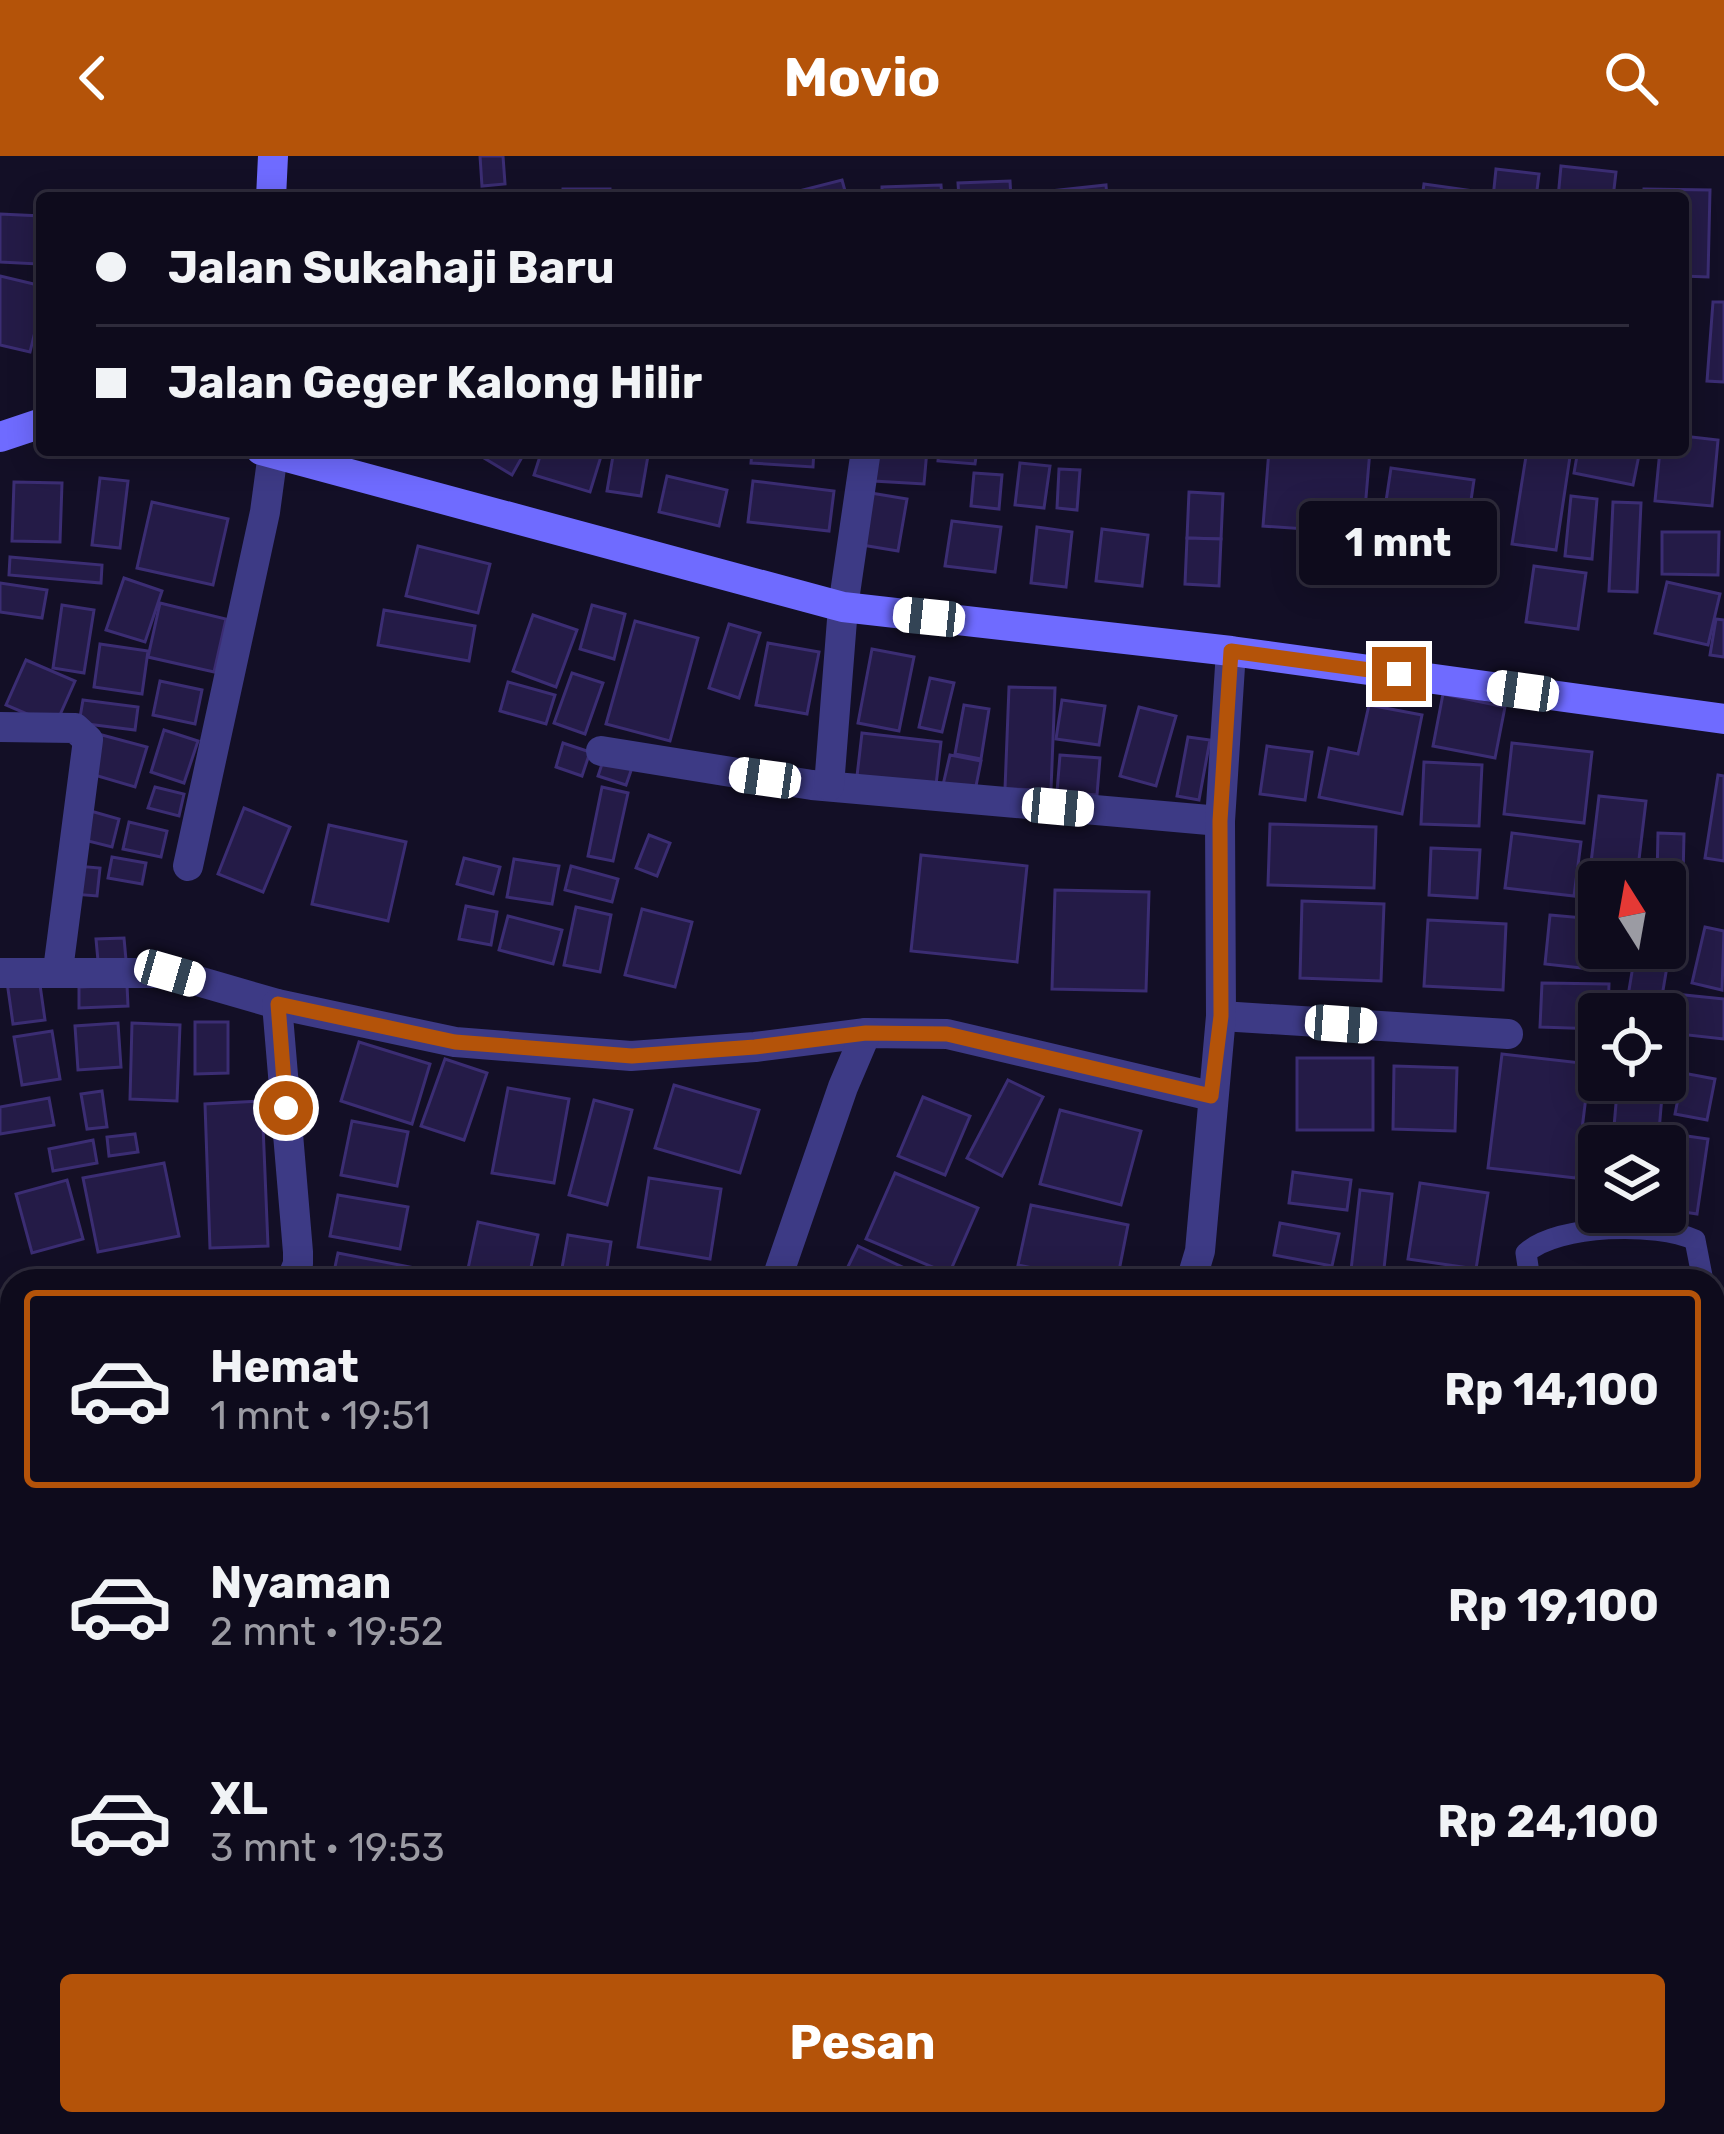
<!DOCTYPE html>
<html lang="id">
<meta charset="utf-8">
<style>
:root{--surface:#0e0b1c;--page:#1c1929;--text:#f1f3f6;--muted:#9b9ba3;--line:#2e2b3b;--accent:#b45309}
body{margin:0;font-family:Rubik,sans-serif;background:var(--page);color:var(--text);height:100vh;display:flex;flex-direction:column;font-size:45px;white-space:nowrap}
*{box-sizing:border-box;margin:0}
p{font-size:39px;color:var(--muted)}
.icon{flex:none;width:66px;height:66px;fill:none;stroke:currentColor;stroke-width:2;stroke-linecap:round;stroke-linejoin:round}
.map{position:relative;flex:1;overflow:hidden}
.sheet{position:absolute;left:0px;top:1113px;width:1725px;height:867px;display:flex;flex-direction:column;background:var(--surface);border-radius:36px 36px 0 0;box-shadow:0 6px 30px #0003,0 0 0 3px var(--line)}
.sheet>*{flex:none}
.guide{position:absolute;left:36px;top:36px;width:1653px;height:264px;border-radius:12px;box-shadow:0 6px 30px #0003,0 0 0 3px var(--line);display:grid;align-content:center;height:264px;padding:0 60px;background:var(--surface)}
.needle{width:78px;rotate:349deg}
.buttons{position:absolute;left:1578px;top:705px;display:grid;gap:24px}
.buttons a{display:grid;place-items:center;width:108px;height:108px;border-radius:12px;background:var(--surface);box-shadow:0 6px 30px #0003,0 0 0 3px var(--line);font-size:60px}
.end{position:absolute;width:54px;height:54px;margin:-27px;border:15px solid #b45309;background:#fff;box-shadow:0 0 0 6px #fff}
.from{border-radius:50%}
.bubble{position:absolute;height:84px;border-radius:12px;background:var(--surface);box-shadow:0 6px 30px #0003,0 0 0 3px var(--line);font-size:39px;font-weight:700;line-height:84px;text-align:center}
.car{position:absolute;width:36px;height:72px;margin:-36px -18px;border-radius:15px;box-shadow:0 0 9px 3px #0007;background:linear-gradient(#fff 24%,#345 0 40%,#fff 0 76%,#345 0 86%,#fff 0)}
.guide b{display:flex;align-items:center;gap:42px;height:114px;font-size:45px}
.guide b+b{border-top:3px solid var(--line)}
.guide i{width:30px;height:30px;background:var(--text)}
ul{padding:21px 0 0;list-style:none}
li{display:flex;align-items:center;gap:36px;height:198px;margin:0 24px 18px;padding:0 36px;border:6px solid transparent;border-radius:12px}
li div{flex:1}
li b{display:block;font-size:45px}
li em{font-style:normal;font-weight:700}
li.on{border-color:var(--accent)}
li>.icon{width:108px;height:108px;stroke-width:1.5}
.action{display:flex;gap:24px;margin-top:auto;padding:24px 60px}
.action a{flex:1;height:138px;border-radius:12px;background:var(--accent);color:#fff;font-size:48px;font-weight:700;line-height:138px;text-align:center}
header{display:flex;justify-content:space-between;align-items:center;height:156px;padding:0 60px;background:var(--accent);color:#fff;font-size:54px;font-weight:700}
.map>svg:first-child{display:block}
.building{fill:#241b47;stroke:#3b2d73;stroke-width:3}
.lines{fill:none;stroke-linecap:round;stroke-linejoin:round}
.lane{stroke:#3d3a85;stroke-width:21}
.street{stroke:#3d3a85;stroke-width:30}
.secondary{stroke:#6f6bff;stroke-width:30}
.route{stroke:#b45309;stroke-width:15}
</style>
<header><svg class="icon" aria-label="back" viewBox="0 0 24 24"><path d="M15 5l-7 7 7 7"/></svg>Movio<svg class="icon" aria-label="search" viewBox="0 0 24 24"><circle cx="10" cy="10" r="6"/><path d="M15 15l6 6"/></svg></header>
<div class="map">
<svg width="1724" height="1978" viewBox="0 0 1724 1978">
<rect width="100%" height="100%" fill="#130f26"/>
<g class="building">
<path d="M480,0H503L505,28L482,30Z"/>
<path d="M1561,10L1616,16L1613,42H1558Z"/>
<path d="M1496,13L1539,18L1536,42H1493Z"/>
<path d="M842,24L847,42H784L783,39Z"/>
<path d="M1010,25L1011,42H959L958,27Z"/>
<path d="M1424,28L1481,36L1480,42H1422Z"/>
<path d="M941,29L942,42H882V31Z"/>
<path d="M1106,29L1107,42H1040V36Z"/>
<rect x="563" y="33" width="47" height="9"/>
<path d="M1644,33L1710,34L1708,121L1683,120V42H1644Z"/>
<path d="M401,36V42H309V40Z"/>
<path d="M0,58L41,60L38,108L0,106Z"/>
<path d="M0,120L42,130V147L30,196L0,189Z"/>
<path d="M1713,146H1724V226L1707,225Z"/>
<path d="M1683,280L1718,284L1712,350L1655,345L1660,294H1683Z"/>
<path d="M482,294H526L512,319L479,299Z"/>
<path d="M542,294H603L590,336L534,319Z"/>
<path d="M614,294H649L641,340L607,335Z"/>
<path d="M752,294H814L813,311L751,307Z"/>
<path d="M877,294H927L924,328L874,325Z"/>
<path d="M939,294H977L975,308L938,305Z"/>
<path d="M1269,294H1370L1363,377L1263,370Z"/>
<path d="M1527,294H1571L1556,394L1512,388Z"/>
<path d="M1578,294H1640L1633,329L1574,317Z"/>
<path d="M1020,307L1050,310L1044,352L1015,349Z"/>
<path d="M1391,312L1474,324L1465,385L1382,372Z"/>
<path d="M1059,313L1080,314L1077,354L1057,352Z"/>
<path d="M974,317L1002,319L999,353L971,350Z"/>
<path d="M667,320L727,334L719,370L659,356Z"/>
<path d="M100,322L128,325L120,392L92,389Z"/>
<path d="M753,325L834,335L829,375L748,366Z"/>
<path d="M14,326L62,327L60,386L12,385Z"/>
<path d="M1189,336L1223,338L1221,383L1187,382Z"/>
<path d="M871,337L907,343L898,395L862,389Z"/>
<path d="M1571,340L1597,343L1592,403L1565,400Z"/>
<path d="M152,346L228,363L213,429L137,412Z"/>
<path d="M1613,346L1641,347L1637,436L1609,435Z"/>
<path d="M952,365L1001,371L995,416L945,410Z"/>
<path d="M1037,371L1072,376L1066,431L1031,427Z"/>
<path d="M1102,373L1148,379L1142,430L1096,425Z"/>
<path d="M1662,376H1719L1718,419L1662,418Z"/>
<path d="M1187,382L1221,383L1219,430L1185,428Z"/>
<path d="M418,390L490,408L478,457L406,440Z"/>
<path d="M10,401L102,409L101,427L9,419Z"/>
<path d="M1534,410L1586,417L1578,473L1526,466Z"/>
<path d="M124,422L162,435L145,486L106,474Z"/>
<path d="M1667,426L1720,438L1708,489L1655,477Z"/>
<path d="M0,427L47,434L42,462L0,456Z"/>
<path d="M160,447L226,463L214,516L148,501Z"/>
<path d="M62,449L94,454L84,517L53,512Z"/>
<path d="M592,449L625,458L614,503L580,493Z"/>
<path d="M384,454L475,470L469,505L378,489Z"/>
<path d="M533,459L577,474L556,531L513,515Z"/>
<path d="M1716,463L1724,464V501L1710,499Z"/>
<path d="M635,465L698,482L670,585L606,568Z"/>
<path d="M729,468L760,477L739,542L709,532Z"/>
<path d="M768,487L819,496L807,558L756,549Z"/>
<path d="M100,488L148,495L142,538L94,531Z"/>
<path d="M872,493L914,501L899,575L858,567Z"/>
<path d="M26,504L75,525L55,570L6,549Z"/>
<path d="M572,517L603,527L585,578L554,567Z"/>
<path d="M930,522L954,527L942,576L919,571Z"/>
<path d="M160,525L202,534L195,568L153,559Z"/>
<path d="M508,526L555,539L546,568L500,555Z"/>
<path d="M1009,531L1055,532L1051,634L1005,633Z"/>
<path d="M1443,538L1505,551L1495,602L1433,590Z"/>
<path d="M83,544L138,551L135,574L79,567Z"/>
<path d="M1062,544L1105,550L1099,589L1056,583Z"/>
<path d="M964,549L989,553L981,603L955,598Z"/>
<path d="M1369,549L1422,559L1402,658L1319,641L1329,592L1358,598Z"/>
<path d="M1139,551L1176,560L1156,630L1120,620Z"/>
<path d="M164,574L198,585L184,627L151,616Z"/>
<path d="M862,577L941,586L936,629L857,620Z"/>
<path d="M102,579L147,591L135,631L91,618Z"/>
<path d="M1188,581L1210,584L1199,644L1177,640Z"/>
<path d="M563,587L590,596L582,620L556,611Z"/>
<path d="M1512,587L1592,596L1584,667L1504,658Z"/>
<path d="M1267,590L1312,596L1305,644L1260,638Z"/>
<path d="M605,599L633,609L626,629L598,620Z"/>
<path d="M950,599L981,605L975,635L943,629Z"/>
<path d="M1060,599L1100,602L1097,639L1057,636Z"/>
<path d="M1424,606L1482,609L1479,670L1421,668Z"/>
<path d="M1718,619L1724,620V705L1705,702Z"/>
<path d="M155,631L184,638L179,660L148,652Z"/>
<path d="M602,631L628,637L613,705L588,700Z"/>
<path d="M1599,640L1646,645L1637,720L1590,715Z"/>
<path d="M244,652L290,671L263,736L218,718Z"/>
<path d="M87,654L119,663L112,691L80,683Z"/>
<path d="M129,666L167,675L161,701L123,693Z"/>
<path d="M1270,668L1376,671L1374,732L1268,729Z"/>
<path d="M329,669L406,686L388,765L312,748Z"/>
<path d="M1512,677L1581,686L1574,740L1505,732Z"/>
<path d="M1658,677L1684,678L1683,723L1657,722Z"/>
<path d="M649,679L670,687L657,720L636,712Z"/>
<path d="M1431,692L1480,694L1477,742L1429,739Z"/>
<path d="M921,699L1027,710L1017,806L911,795Z"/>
<path d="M112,701L146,707L142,728L108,722Z"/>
<path d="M464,702L500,711L493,738L457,728Z"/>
<path d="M514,703L559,710L552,748L507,741Z"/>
<path d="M76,710L100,712L97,740L72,738Z"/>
<path d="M571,710L618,723L612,746L565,734Z"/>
<path d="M1055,734L1149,736L1146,835L1052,833Z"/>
<path d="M1302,745L1384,748L1381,825L1300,822Z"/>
<path d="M466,750L497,756L491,789L459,783Z"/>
<path d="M576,751L611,759L600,816L564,809Z"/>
<path d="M642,753L692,766L675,831L625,819Z"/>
<path d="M1550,759L1596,763L1591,813L1545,808Z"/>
<path d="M508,760L562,774L553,808L499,794Z"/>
<path d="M1428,764L1506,768L1503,834L1424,830Z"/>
<path d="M1705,771L1724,775L1722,834L1692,827Z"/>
<path d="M1665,780L1672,781L1659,858H1625L1636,792H1665Z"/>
<path d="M124,782L126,804L98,805L96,783Z"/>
<path d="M39,822L45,864L13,868L7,826Z"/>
<path d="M1542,827L1609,828L1608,858H1599V873L1540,871Z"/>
<path d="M127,829L128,850L79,852V831Z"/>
<path d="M1675,838L1724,843V883L1670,877Z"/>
<path d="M195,866H228V917L195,918Z"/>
<path d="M118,867L121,911L78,914L75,870Z"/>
<path d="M132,867L180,869L177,945L130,943Z"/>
<path d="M52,875L60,923L22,929L14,881Z"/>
<path d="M359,886L430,908L412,968L341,945Z"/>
<path d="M1502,898L1590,908L1576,1022L1488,1012Z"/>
<rect x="1297" y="902" width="76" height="72"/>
<path d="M445,903L487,917L464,984L421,970Z"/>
<path d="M1394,910L1457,912L1455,975L1393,973Z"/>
<path d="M1683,917L1715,923L1707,964L1675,958Z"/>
<path d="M1008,924L1043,941L1002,1020L967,1002Z"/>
<path d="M1618,924L1663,928L1659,975L1614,971Z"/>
<path d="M674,929L759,954L740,1017L655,992Z"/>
<path d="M508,932L569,943L554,1027L492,1017Z"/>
<path d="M102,935L107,971L87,973L81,938Z"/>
<path d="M923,941L970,960L945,1019L898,1000Z"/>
<path d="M49,942L54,969L0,978V951Z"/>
<path d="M594,944L632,954L607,1049L569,1039Z"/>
<path d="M262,945L268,1090L210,1092L205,948Z"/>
<path d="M1060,954L1141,975L1121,1049L1040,1028Z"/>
<path d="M352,965L408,976L397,1030L341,1019Z"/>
<path d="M135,978L138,996L109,1000L107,981Z"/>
<path d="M1673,978L1708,983L1697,1058L1665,1053Z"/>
<path d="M93,984L97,1007L53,1015L49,993Z"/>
<path d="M164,1007L179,1080L98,1096L83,1022Z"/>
<path d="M1293,1016L1351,1024L1347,1054L1289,1047Z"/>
<path d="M895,1017L978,1052L949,1118L866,1083Z"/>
<path d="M649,1022L721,1033L710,1103L638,1091Z"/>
<path d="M67,1024L83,1083L32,1097L16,1038Z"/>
<path d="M1420,1027L1488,1037L1476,1113L1408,1103Z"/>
<path d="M1360,1034L1392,1038L1383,1122L1406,1125H1300L1301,1118L1350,1123Z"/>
<path d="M338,1039L408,1051L400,1093L330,1080Z"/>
<path d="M1031,1049L1128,1069L1117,1125H1096L1018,1109Z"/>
<path d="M478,1066L538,1079L528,1125H332L338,1097L466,1122Z"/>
<path d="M1280,1067L1339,1078L1332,1110L1274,1099Z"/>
<path d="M568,1079L611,1086L605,1125L560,1123Z"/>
<path d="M858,1090L932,1125H841Z"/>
<path d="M997,1113L1067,1125H995Z"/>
<path d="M12,1229V1309L0,1312V1232Z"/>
<path d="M12,1345V1437L0,1377V1347Z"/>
<path d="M1724,1430V1497L1713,1499V1432Z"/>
<path d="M0,1501L12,1562V1566L0,1568Z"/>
<path d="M1713,1582L1724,1584V1641L1713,1639Z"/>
<path d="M1713,1665L1724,1668V1721L1713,1718Z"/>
<path d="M12,1704V1787L0,1789V1705Z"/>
<path d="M1713,1733L1724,1734V1823L1713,1822Z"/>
<path d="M12,1830V1876L0,1877V1831Z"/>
<path d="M1724,1843V1892L1713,1893V1844Z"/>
<path d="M229,1968H277L279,1978H230Z"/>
<path d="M430,1968H494L496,1978H432Z"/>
<path d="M904,1968H970V1976L904,1978Z"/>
<path d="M1251,1968H1289L1290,1978H1253Z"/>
<path d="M1386,1968H1447L1446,1978H1385Z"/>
<rect x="1560" y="1968" width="43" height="10"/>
</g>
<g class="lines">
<g class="lane">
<path d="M1536,1125L1529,1117L1526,1097C1558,1068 1657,1066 1695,1084L1703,1125"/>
<path d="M1713,1180L1717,1209"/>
<path d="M1713,1265L1724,1255"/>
<path d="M1713,1342L1724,1341"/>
</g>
<g class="street">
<path d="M0,571L75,572L88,584L58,814"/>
<path d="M601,595L812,629L1220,665"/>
<path d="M829,630L843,451L866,294"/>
<path d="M188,710L265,356L273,297"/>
<path d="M0,817H170L277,848L455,886L631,900L755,891L866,877L947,878L1211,940"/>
<path d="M277,848L298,1096V1108L291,1125"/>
<path d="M1221,860L1508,878"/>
<path d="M776,1125L843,931L866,877"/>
<path d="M1191,1125L1200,1095L1221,860L1220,665L1231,495"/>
<path d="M0,1183L12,1182"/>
<path d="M1713,1653L1724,1656"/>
<path d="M0,1896L12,1895"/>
<path d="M285,1968L286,1978"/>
<path d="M591,1968L592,1978"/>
<path d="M709,1968V1978"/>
<path d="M91,1978L110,1968"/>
<path d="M1042,1978V1968"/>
<path d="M1543,1978L1544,1968"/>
<path d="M1677,1978V1968"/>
</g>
<g class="secondary">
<path d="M271,42L273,0"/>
<path d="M0,281L42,267"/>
<path d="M261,294L843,451L1231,495L1724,563"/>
</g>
</g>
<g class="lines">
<path class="route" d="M286,952L278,848L455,886L632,900L755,891L866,877L947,878L1211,940L1221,860L1220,665L1231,495L1399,518"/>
</g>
</svg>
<div class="buttons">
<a><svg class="needle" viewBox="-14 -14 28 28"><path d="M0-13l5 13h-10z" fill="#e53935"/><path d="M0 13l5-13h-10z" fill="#9b9ba3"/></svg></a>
<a><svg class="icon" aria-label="locate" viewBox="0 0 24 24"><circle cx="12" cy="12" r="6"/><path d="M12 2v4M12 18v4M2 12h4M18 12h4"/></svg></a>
<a><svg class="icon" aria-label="layers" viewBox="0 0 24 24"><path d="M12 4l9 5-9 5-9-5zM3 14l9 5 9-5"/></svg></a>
</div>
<i class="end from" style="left:286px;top:952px"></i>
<i class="end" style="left:1399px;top:518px"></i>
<div class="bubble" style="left:1299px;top:345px;width:198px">1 mnt</div>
<i class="car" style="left:929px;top:461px;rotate:276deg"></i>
<i class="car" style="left:1523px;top:535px;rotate:278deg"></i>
<i class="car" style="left:765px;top:622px;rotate:278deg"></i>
<i class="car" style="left:1058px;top:651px;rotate:95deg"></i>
<i class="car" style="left:170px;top:817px;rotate:106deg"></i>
<i class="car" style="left:1341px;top:868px;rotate:94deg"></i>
<div class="guide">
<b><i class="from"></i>Jalan Sukahaji Baru</b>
<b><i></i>Jalan Geger Kalong Hilir</b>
</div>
<section class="sheet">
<ul>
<li class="on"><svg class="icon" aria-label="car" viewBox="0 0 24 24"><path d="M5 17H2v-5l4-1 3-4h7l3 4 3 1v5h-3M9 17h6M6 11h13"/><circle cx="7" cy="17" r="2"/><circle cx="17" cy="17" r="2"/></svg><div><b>Hemat</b><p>1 mnt · 19:51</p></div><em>Rp 14,100</em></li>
<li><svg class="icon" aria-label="car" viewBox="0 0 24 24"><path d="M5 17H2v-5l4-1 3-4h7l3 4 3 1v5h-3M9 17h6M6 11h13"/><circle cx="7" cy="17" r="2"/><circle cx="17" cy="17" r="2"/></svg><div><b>Nyaman</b><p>2 mnt · 19:52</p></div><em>Rp 19,100</em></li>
<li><svg class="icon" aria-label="car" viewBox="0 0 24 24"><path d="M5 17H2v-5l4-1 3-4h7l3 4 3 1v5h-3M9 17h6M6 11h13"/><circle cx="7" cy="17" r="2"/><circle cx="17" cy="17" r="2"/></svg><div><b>XL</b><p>3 mnt · 19:53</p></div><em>Rp 24,100</em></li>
</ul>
<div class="action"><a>Pesan</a></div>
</section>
</div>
